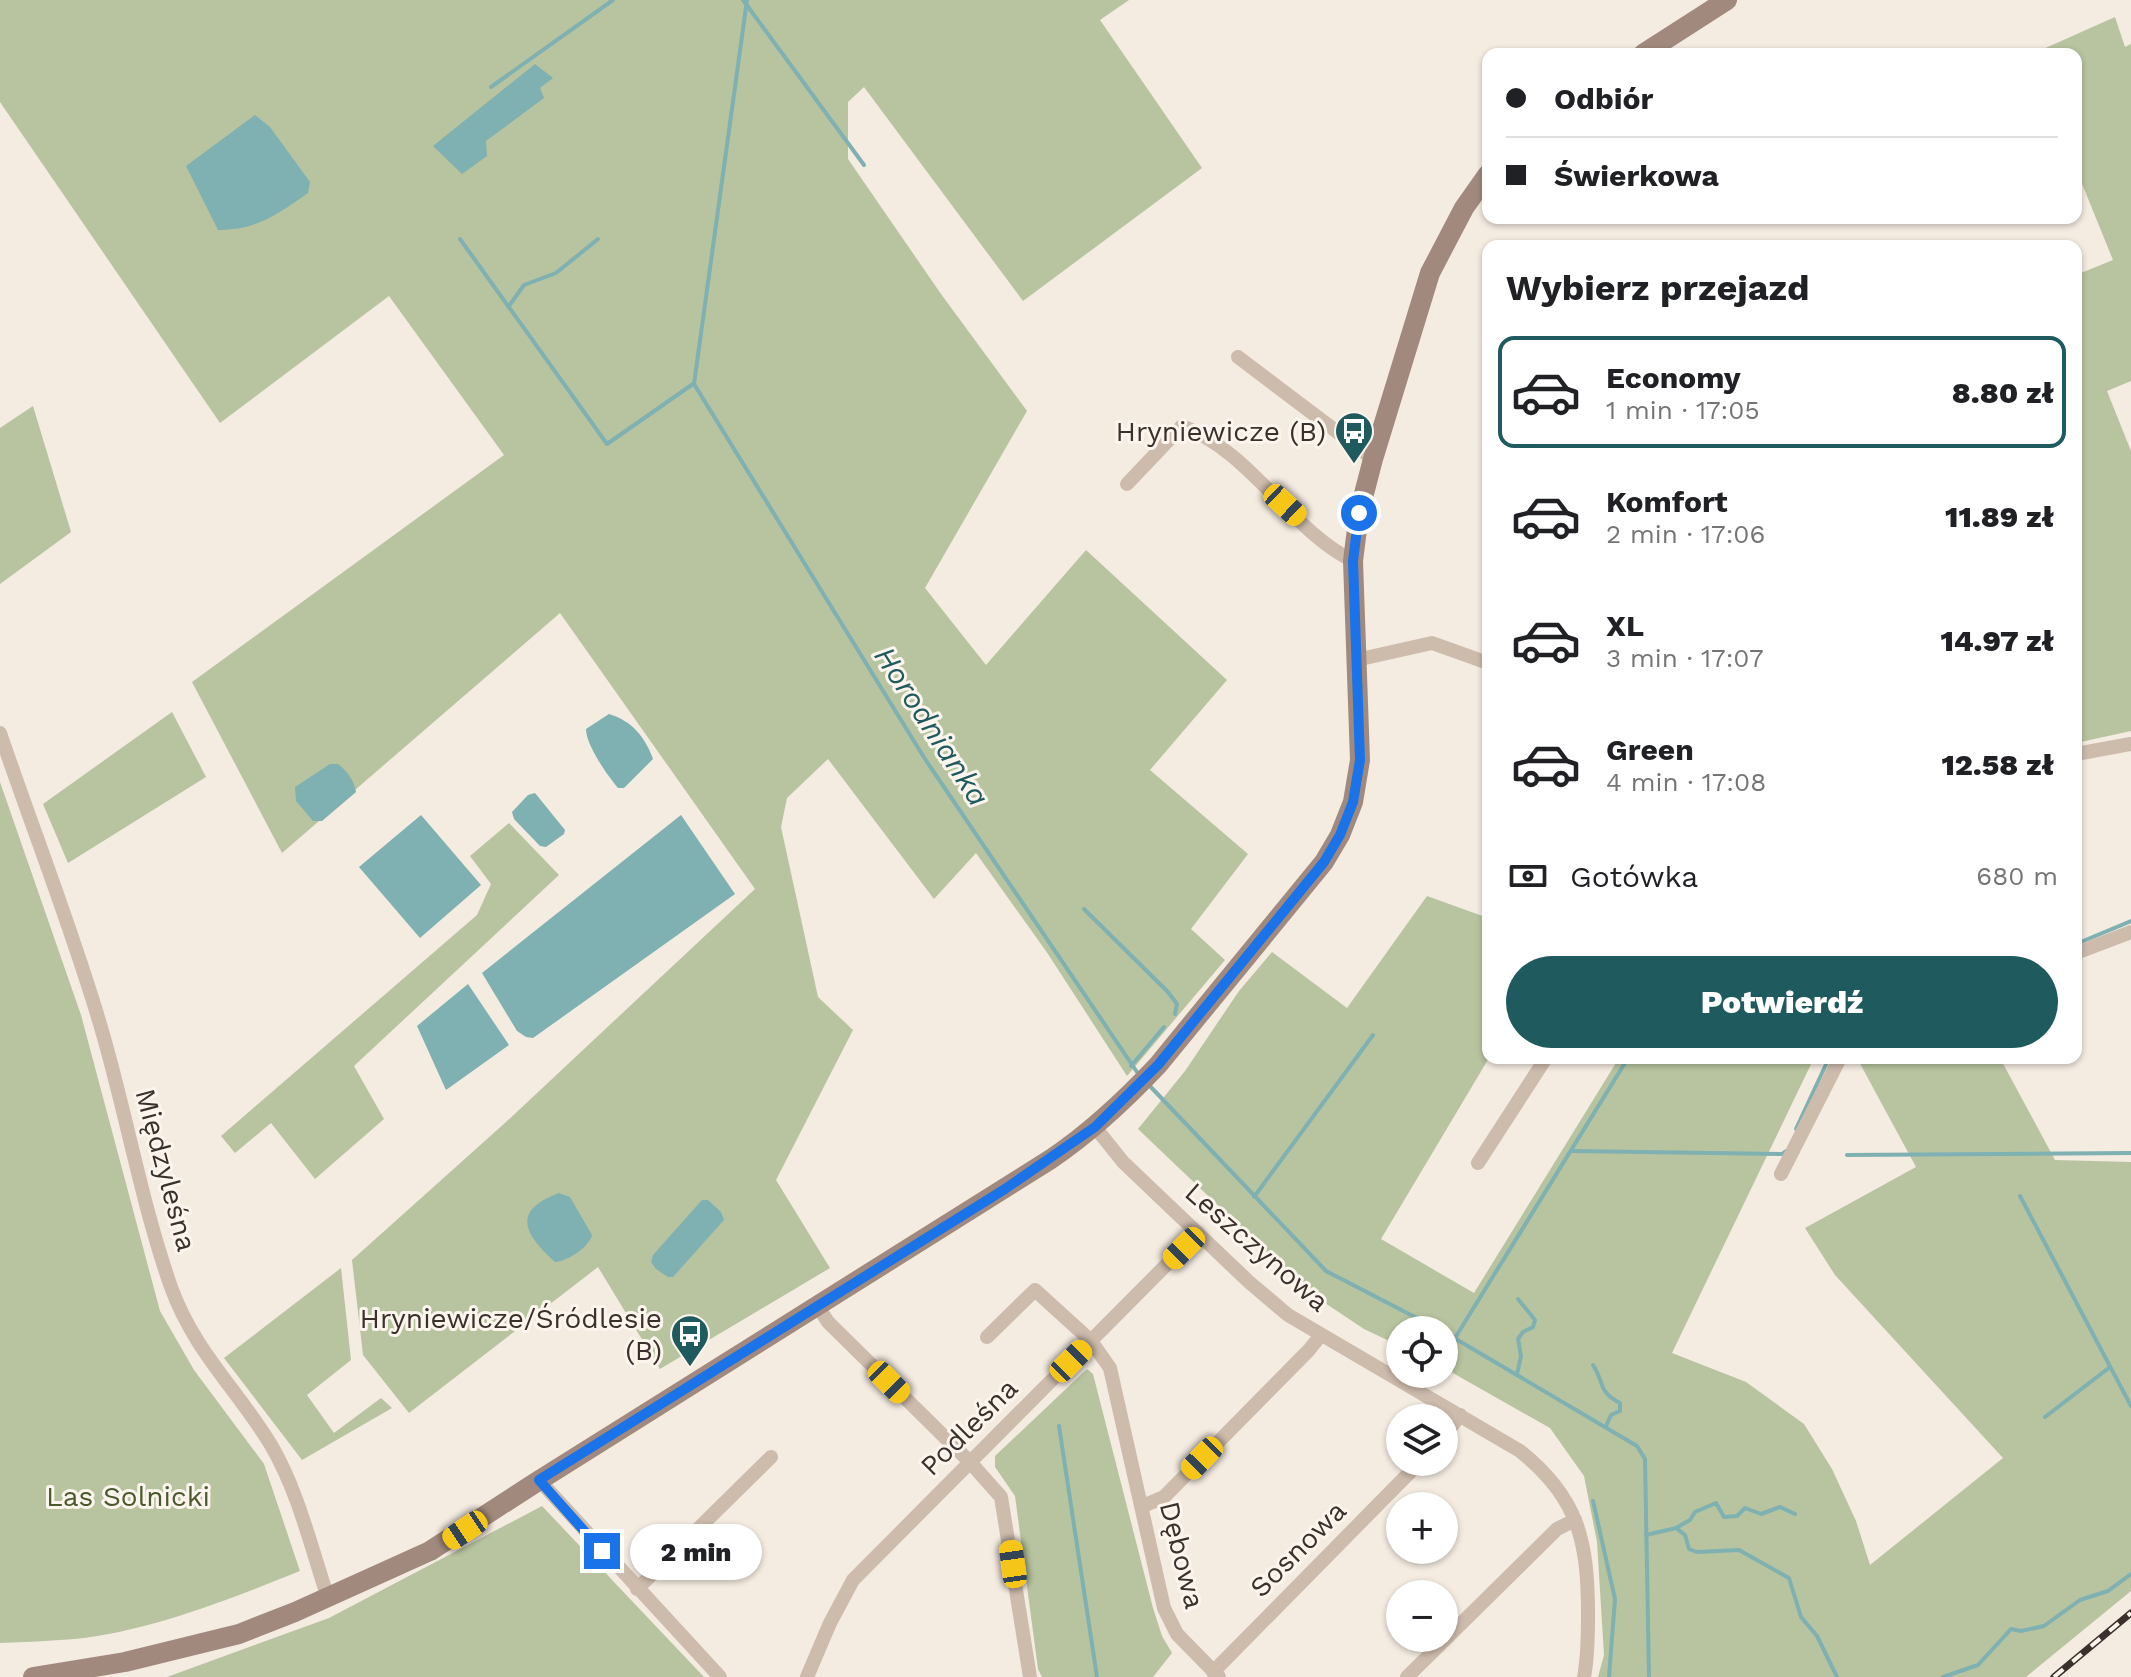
<!DOCTYPE html>
<html lang="pl">
<meta charset="utf-8">
<style>
:root{--surface:#fff;--page:#f6f6f6;--text:#202124;--muted:#757577;--line:#e0e0e0;--accent:#1f5a5e}
body{margin:0;font-family:"Work Sans",sans-serif;background:var(--page);color:var(--text);height:100vh;display:flex;flex-direction:column;font-size:30px;white-space:nowrap}
*{box-sizing:border-box;margin:0}
p{font-size:26px;color:var(--muted)}
.icon{flex:none;width:44px;height:44px;fill:none;stroke:currentColor;stroke-width:2;stroke-linecap:round;stroke-linejoin:round}
.map{position:relative;flex:1;overflow:hidden}
.panel{position:absolute;left:1482px;top:240px;width:600px;height:824px;display:flex;flex-direction:column;background:var(--surface);border-radius:16px;box-shadow:0 2px 6px #0004}
.panel>*{flex:none}
.guide{position:absolute;left:1482px;top:48px;width:600px;height:176px;border-radius:16px;box-shadow:0 2px 6px #0004;display:grid;align-content:center;height:176px;padding:0 24px;background:var(--surface)}
.buttons{position:absolute;left:1386px;top:1316px;display:grid;gap:16px}
.buttons a{display:grid;place-items:center;width:72px;height:72px;border-radius:50%;background:var(--surface);box-shadow:0 2px 6px #0004;font-size:40px}
.end{position:absolute;width:36px;height:36px;margin:-18px;border:10px solid #1a73e8;background:#fff;box-shadow:0 0 0 4px #fff}
.from{border-radius:50%}
.bubble{position:absolute;height:56px;border-radius:28px;background:var(--surface);box-shadow:0 2px 6px #0004;font-size:26px;font-weight:800;line-height:56px;text-align:center}
.car{position:absolute;width:24px;height:48px;margin:-24px -12px;border-radius:10px;box-shadow:0 0 6px 2px #0007;background:linear-gradient(#f5c518 24%,#345 0 40%,#f5c518 0 76%,#345 0 86%,#f5c518 0)}
.guide b{display:flex;align-items:center;gap:28px;height:76px;font-size:30px}
.guide b+b{border-top:2px solid var(--line)}
.guide i{width:20px;height:20px;background:var(--text)}
ul{padding:0;list-style:none}
li{display:flex;align-items:center;gap:24px;height:112px;margin:0 16px 12px;padding:0 8px;border:4px solid transparent;border-radius:16px}
li div{flex:1}
li b{display:block;font-size:30px}
li em{font-style:normal;font-weight:800}
li.on{border-color:var(--accent)}
li>.icon{width:72px;height:72px;stroke-width:1.5}
h2{padding:0 24px;font-size:36px;line-height:96px}
.pay{display:flex;align-items:center;gap:20px;height:88px;padding:0 24px;font-size:30px}
.pay p{margin-inline-start:auto}
.primary-button{display:flex;gap:16px;margin-top:auto;padding:16px 24px}
.primary-button a{flex:1;height:92px;border-radius:48px;background:var(--accent);color:#fff;font-size:32px;font-weight:800;line-height:92px;text-align:center}
.map>svg:first-child{display:block}
.green{fill:#b8c4a0}
.water{fill:#7fb0b2}
.lines{fill:none;stroke-linecap:round;stroke-linejoin:round}
.stream{stroke:#7fb0b2;stroke-width:4}
.street{stroke:#cdbbac;stroke-width:14}
.secondary{stroke:#a18a7d;stroke-width:20}
.rail-casing{stroke:#3b302b;stroke-width:7}
.rail{stroke:#fbf5ee;stroke-width:4;stroke-dasharray:12;stroke-linecap:butt}
.route{stroke:#1a73e8;stroke-width:10}
.labels{text-anchor:middle;dominant-baseline:central;stroke-width:6;stroke-linejoin:round;paint-order:stroke}
.poi-label{font-size:28px;fill:#3b302b;stroke:#fbf5ee;text-anchor:end}
.street-label{font-size:28px;fill:#3b302b;stroke:#fbf5ee}
.park-label{font-size:28px;fill:#4a5a2e;stroke:#fbf5ee}
.water-label{font-size:30px;font-style:italic;fill:#1f5a5e;stroke:#fbf5ee}
</style>
<div class="map">
<svg width="2131" height="1677" viewBox="0 0 2131 1677">
<rect width="100%" height="100%" fill="#f4ebe1"/>
<g class="green">
<path d="M0,0H1129L1100,20L1202,168L1023,301L864,87L848,102V159L941,294L1027,411L925,588L986,665L1086,550L1227,680L1150,770L1248,854L1191,929L1225,960L1127,1076L1048,954L976,853L934,899L828,759L787,798L781,827L818,997L853,1030L776,1180L830,1268L660,1369L598,1267L409,1413L363,1355L352,1260L506,1122L755,889L560,613L282,853L192,682L504,455L389,296L220,423L0,102Z"/>
<path d="M2115,17L2125,47L2131,44V381L2107,391L2131,451V731L2076,743V275L2113,260L2076,169V54H2032Z"/>
<path d="M33,406L71,532L0,584V428Z"/>
<path d="M172,712L206,777L68,863L43,804Z"/>
<path d="M0,782L81,1015L160,1311L194,1370L264,1464L300,1571C230,1599 150,1631 75,1639C50,1641 25,1642 0,1643Z"/>
<path d="M509,823L559,875L354,1066L384,1119L315,1179L271,1123L235,1153L221,1136L477,915L491,884L470,856Z"/>
<path d="M1427,896L1488,918L1489,1058L1381,1239L1474,1293L1619,1058H1814L1672,1353L1746,1382L1804,1424L1832,1469L1856,1521L1870,1565L2003,1458L1835,1275L1805,1228L1916,1167L1857,1058H2000L2055,1160L2131,1162V1591L2026,1677H1598L1604,1655L1597,1542L1584,1476L1550,1428L1444,1368V1330H1400V1346L1364,1329L1310,1293L1138,1129L1185,1071L1239,991L1272,952L1347,1008Z"/>
<path d="M341,1268L351,1360L307,1395L334,1433L381,1398L392,1408L302,1460L224,1358Z"/>
<path d="M1087,1369L1093,1374L1153,1608L1162,1636L1172,1653L1153,1677H1042L1038,1669L1015,1496L995,1467V1456Z"/>
<path d="M542,1506L704,1677H167L329,1618Z"/>
</g>
<g class="water">
<path d="M535,64L553,78L540,88L544,98L486,141L487,156L462,174L433,146Z"/>
<path d="M255,115L270,127L310,182L308,193C278,214 257,230 218,230L186,166Z"/>
<path d="M609,714C632,721 645,737 653,759L624,788H618C607,775 586,745 586,729Z"/>
<path d="M330,764H338C347,771 354,780 356,792L322,821H313L296,801L295,787Z"/>
<path d="M535,793L565,830L564,834L546,847L540,846L514,819L512,812L528,795Z"/>
<path d="M421,815L481,885L420,938L359,867Z"/>
<path d="M681,815L735,894L533,1038L526,1037L517,1031L482,973Z"/>
<path d="M468,984L509,1045L446,1090L417,1026Z"/>
<path d="M559,1193L570,1197L592,1235C589,1247 568,1261 555,1262C524,1234 511,1211 559,1193Z"/>
<path d="M702,1200H708L721,1212L724,1220L673,1277H668L656,1269L651,1262L653,1255Z"/>
</g>
<g class="lines">
<g class="stream">
<path d="M743,0L864,165"/>
<path d="M747,0L694,384L925,759L1139,1075"/>
<path d="M491,87L613,0"/>
<path d="M460,239L607,444L693,384"/>
<path d="M509,306L524,285L556,273L598,239"/>
<path d="M1084,909L1168,992L1177,1004L1175,1014"/>
<path d="M2076,944L2131,921"/>
<path d="M1131,1066L1164,1027"/>
<path d="M1148,1084L1326,1271L1440,1330"/>
<path d="M1796,1129L1829,1058"/>
<path d="M1572,1151L1782,1154L1786,1151"/>
<path d="M1847,1155L2131,1153"/>
<path d="M2020,1196L2131,1406"/>
<path d="M1254,1197L1373,1035"/>
<path d="M1444,1332L1637,1446L1645,1459L1649,1677"/>
<path d="M1455,1338L1628,1058"/>
<path d="M1593,1365C1605,1383 1597,1391 1620,1403V1411L1611,1415L1606,1426"/>
<path d="M1517,1374L1521,1356L1518,1339L1523,1332L1533,1327L1535,1320L1518,1299"/>
<path d="M2045,1417L2110,1367"/>
<path d="M1059,1426L1097,1677"/>
<path d="M1593,1501L1615,1599L1609,1677"/>
<path d="M1676,1528L1690,1520L1695,1512L1716,1503L1724,1517L1737,1516L1745,1508L1761,1514L1780,1507L1795,1514"/>
<path d="M1646,1535L1676,1528L1685,1535L1689,1549L1697,1552L1739,1550L1789,1578L1801,1617L1817,1636L1837,1677"/>
<path d="M1943,1677L1978,1665L2011,1629L2021,1631L2044,1626L2080,1600L2108,1591L2131,1574"/>
</g>
<g class="street">
<path d="M1238,357L1373,459"/>
<path d="M1127,484L1182,426C1252,452 1288,528 1353,561"/>
<path d="M1356,660L1432,643L1488,663"/>
<path d="M0,733C33,830 71,926 100,1024C126,1111 141,1202 171,1287C194,1351 237,1389 271,1445C298,1491 311,1547 328,1598"/>
<path d="M2076,754L2131,744"/>
<path d="M2076,953L2131,932"/>
<path d="M1095,1127L1123,1162L1249,1282L1288,1315L1520,1451C1579,1498 1588,1542 1588,1615C1588,1636 1588,1657 1584,1677"/>
<path d="M1478,1163L1546,1058"/>
<path d="M1781,1174L1840,1058"/>
<path d="M817,1305L828,1322L970,1462L1001,1497L1030,1677"/>
<path d="M987,1337L1035,1290L1091,1341L1110,1368L1164,1608L1177,1634L1219,1677"/>
<path d="M1444,1437L1460,1415"/>
<path d="M539,1480L720,1677"/>
<path d="M1143,1506L1164,1497L1309,1350L1321,1335"/>
<path d="M637,1589L771,1457"/>
<path d="M1213,1672L1420,1462"/>
<path d="M807,1677L830,1623L853,1580L1198,1233"/>
<path d="M1407,1677L1557,1529L1575,1520"/>
</g>
<g class="secondary">
<path d="M1643,54L1727,0"/>
<path d="M33,1677L125,1662L239,1634L295,1612L430,1551L535,1483L1051,1159C1091,1132 1125,1100 1158,1065L1324,862L1340,835L1353,802L1360,760L1353,561L1359,513L1373,459L1430,273L1464,208L1488,174"/>
</g>
<g class="rail-casing">
<path id="rail" d="M2054,1677L2131,1613"/>
</g>
<use href="#rail" class="rail"/>
</g>
<g class="lines">
<path class="route" d="M602,1551L539,1480L1005,1189L1095,1127L1158,1065L1324,862L1340,835L1353,802L1360,760L1353,561L1359,513"/>
</g>
<defs>
<g id="bus-pin" transform="scale(2)"><path d="M0 17L-7.5 6A9.5 9.5 0 1 1 7.5 6Z" fill="#1f5a5e" stroke="#fbf5ee"/><path d="M-5-6H5V4H4V6H2V4H-2V6H-4V4H-5ZM-3.5-4V0h7V-4ZM-3.5 1.2v1.5H-2V1.2ZM2 1.2v1.5H3.5V1.2Z" fill="#fff"/></g>
</defs>
<g fill-rule="evenodd">
<use href="#bus-pin" x="1354" y="431"/>
<use href="#bus-pin" x="690" y="1334"/>
</g>
<g class="labels">
<g class="poi-label">
<text x="1326" y="431">Hryniewicze (B)</text>
<text x="662" y="1318">Hryniewicze/Śródlesie<tspan x="662" dy="32">(B)</tspan></text>
</g>
<g class="street-label">
<text transform="translate(166 1170) rotate(75)">Międzyleśna</text>
<text transform="translate(1257 1247) rotate(41)">Leszczynowa</text>
<text transform="translate(969 1427) rotate(-45)">Podleśna</text>
<text transform="translate(1298 1549) rotate(-45)">Sosnowa</text>
<text transform="translate(1182 1555) rotate(76)">Dębowa</text>
</g>
<g class="park-label">
<text x="128" y="1496">Las Solnicki</text>
</g>
<g class="water-label">
<text transform="translate(932 726) rotate(57)">Horodnianka</text>
</g>
</g>
</svg>
<div class="buttons">
<a><svg class="icon" aria-label="locate" viewBox="0 0 24 24"><circle cx="12" cy="12" r="6"/><path d="M12 2v4M12 18v4M2 12h4M18 12h4"/></svg></a>
<a><svg class="icon" aria-label="layers" viewBox="0 0 24 24"><path d="M12 4l9 5-9 5-9-5zM3 14l9 5 9-5"/></svg></a>
<a>+</a>
<a>−</a>
</div>
<i class="end from" style="left:1359px;top:513px"></i>
<i class="end" style="left:602px;top:1551px"></i>
<div class="bubble" style="left:630px;top:1524px;width:132px">2 min</div>
<i class="car" style="left:1285px;top:505px;rotate:133deg"></i>
<i class="car" style="left:1184px;top:1248px;rotate:225deg"></i>
<i class="car" style="left:1071px;top:1361px;rotate:45deg"></i>
<i class="car" style="left:889px;top:1382px;rotate:135deg"></i>
<i class="car" style="left:1202px;top:1458px;rotate:224deg"></i>
<i class="car" style="left:465px;top:1530px;rotate:236deg"></i>
<i class="car" style="left:1013px;top:1564px;rotate:352deg"></i>
<div class="guide">
<b><i class="from"></i>Odbiór</b>
<b><i></i>Świerkowa</b>
</div>
<section class="panel">
<h2>Wybierz przejazd</h2>
<ul>
<li class="on"><svg class="icon" aria-label="car" viewBox="0 0 24 24"><path d="M5 17H2v-5l4-1 3-4h7l3 4 3 1v5h-3M9 17h6M6 11h13"/><circle cx="7" cy="17" r="2"/><circle cx="17" cy="17" r="2"/></svg><div><b>Economy</b><p>1 min · 17:05</p></div><em>8.80 zł</em></li>
<li><svg class="icon" aria-label="car" viewBox="0 0 24 24"><path d="M5 17H2v-5l4-1 3-4h7l3 4 3 1v5h-3M9 17h6M6 11h13"/><circle cx="7" cy="17" r="2"/><circle cx="17" cy="17" r="2"/></svg><div><b>Komfort</b><p>2 min · 17:06</p></div><em>11.89 zł</em></li>
<li><svg class="icon" aria-label="car" viewBox="0 0 24 24"><path d="M5 17H2v-5l4-1 3-4h7l3 4 3 1v5h-3M9 17h6M6 11h13"/><circle cx="7" cy="17" r="2"/><circle cx="17" cy="17" r="2"/></svg><div><b>XL</b><p>3 min · 17:07</p></div><em>14.97 zł</em></li>
<li><svg class="icon" aria-label="car" viewBox="0 0 24 24"><path d="M5 17H2v-5l4-1 3-4h7l3 4 3 1v5h-3M9 17h6M6 11h13"/><circle cx="7" cy="17" r="2"/><circle cx="17" cy="17" r="2"/></svg><div><b>Green</b><p>4 min · 17:08</p></div><em>12.58 zł</em></li>
</ul>
<div class="pay"><svg class="icon" aria-label="cash" viewBox="0 0 24 24"><path d="M3 7h18v10H3z"/><circle cx="12" cy="12" r="2"/></svg>Gotówka<p>680 m</p></div>
<div class="primary-button"><a>Potwierdź</a></div>
</section>
</div>
